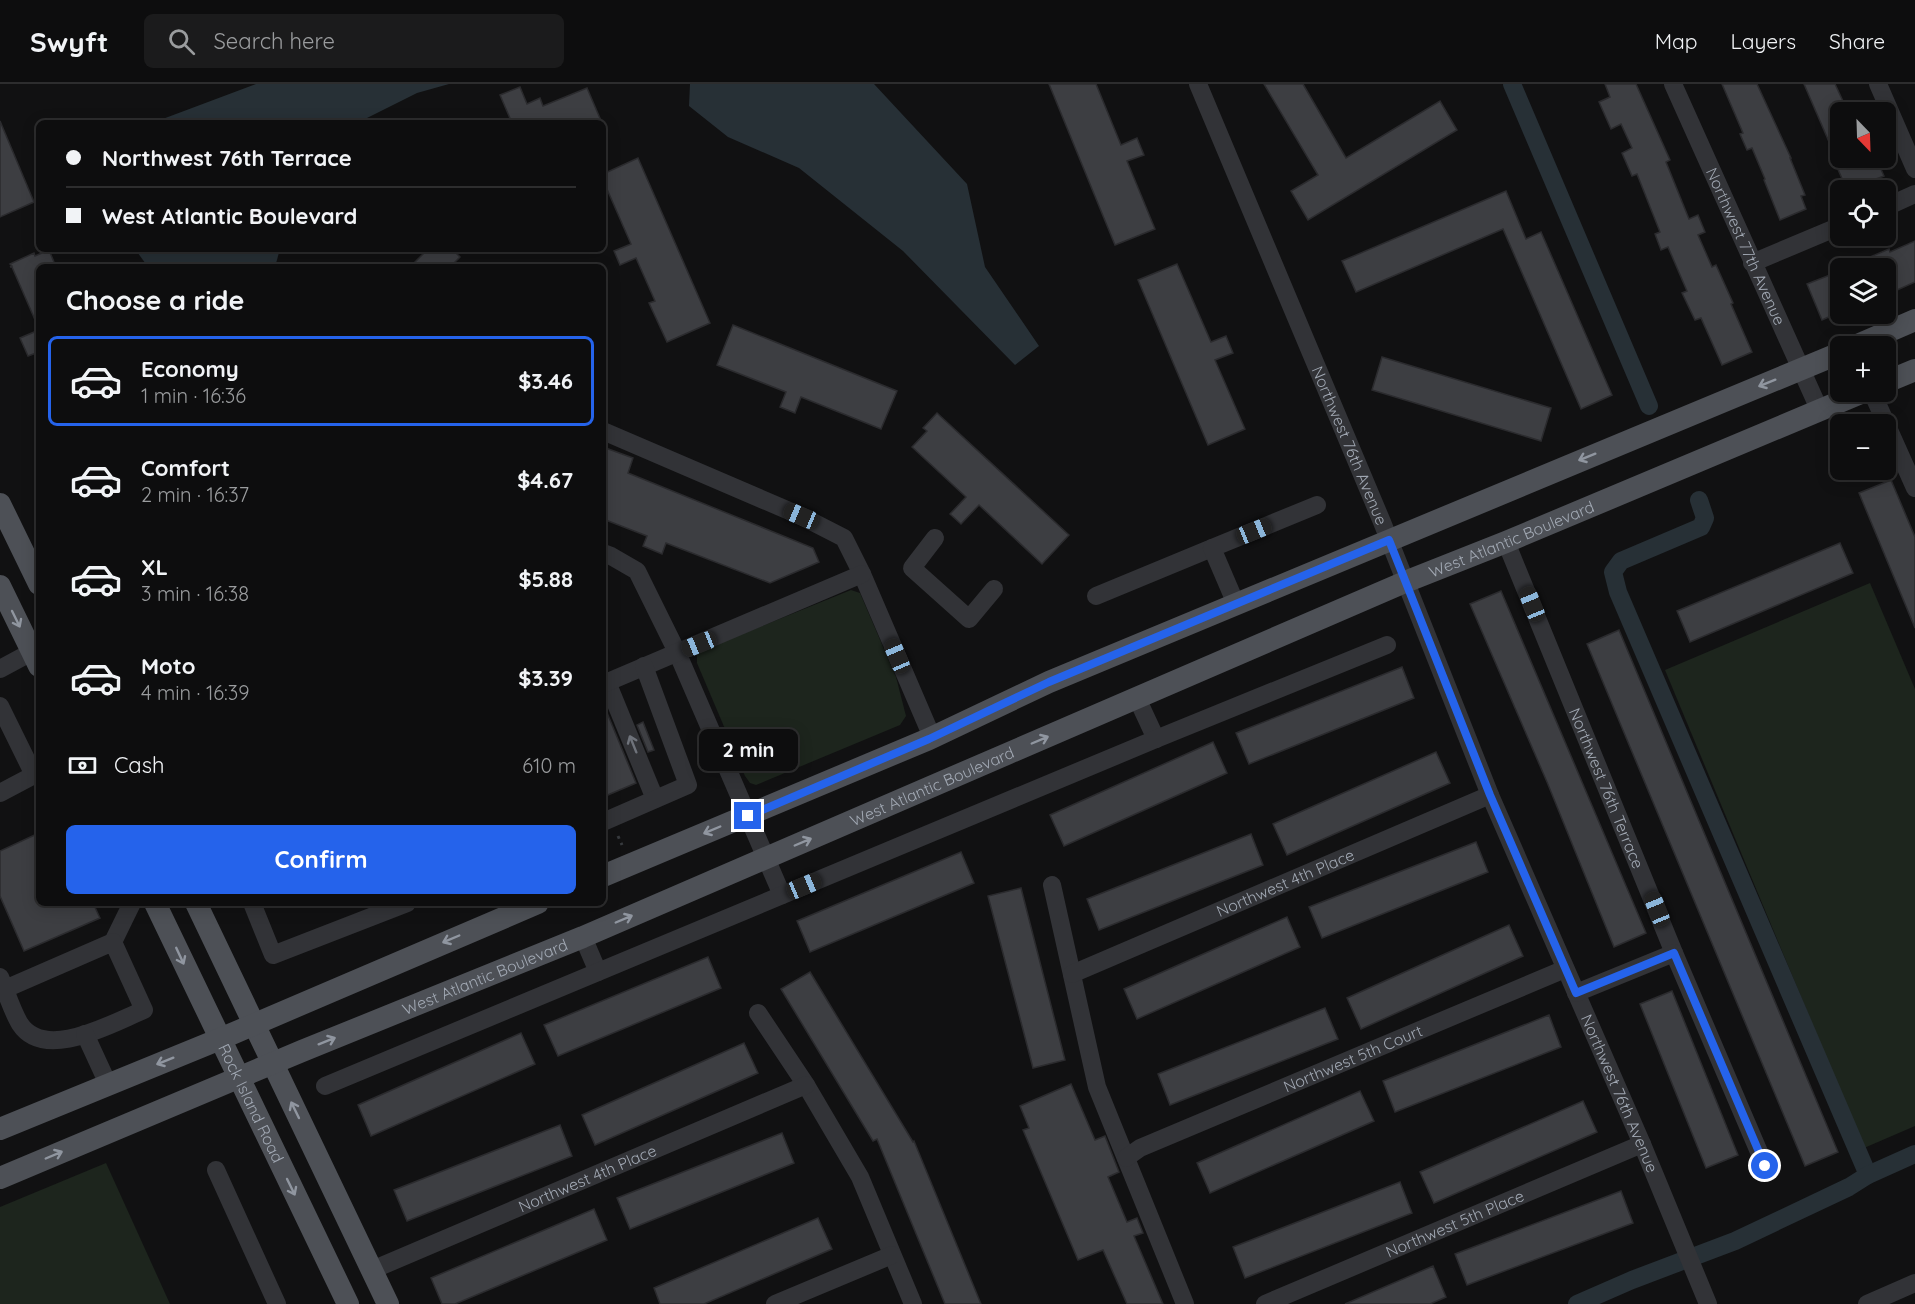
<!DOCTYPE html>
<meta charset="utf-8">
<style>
:root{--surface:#0d0d0e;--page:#1b1b1c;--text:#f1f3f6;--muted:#9a9c9e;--line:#2d2d2e;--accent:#2563eb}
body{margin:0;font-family:Quicksand,sans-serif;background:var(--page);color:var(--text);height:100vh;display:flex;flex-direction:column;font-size:22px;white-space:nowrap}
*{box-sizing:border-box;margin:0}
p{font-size:20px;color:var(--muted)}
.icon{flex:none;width:33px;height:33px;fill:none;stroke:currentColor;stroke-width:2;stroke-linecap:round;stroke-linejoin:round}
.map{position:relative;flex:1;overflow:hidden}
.drawer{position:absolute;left:36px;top:180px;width:570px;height:642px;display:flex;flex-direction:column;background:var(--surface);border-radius:9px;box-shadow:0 3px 15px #0003,0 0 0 2px var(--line)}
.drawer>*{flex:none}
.banner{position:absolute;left:36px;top:36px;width:570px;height:132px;border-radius:9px;box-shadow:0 3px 15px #0003,0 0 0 2px var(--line);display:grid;align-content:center;height:132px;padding:0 30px;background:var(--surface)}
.needle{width:39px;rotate:157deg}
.fabs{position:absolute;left:1830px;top:18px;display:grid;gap:12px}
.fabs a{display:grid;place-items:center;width:66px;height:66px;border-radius:9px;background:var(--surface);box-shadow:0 3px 15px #0003,0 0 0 2px var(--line);font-size:30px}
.end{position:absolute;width:27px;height:27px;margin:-14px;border:8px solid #2563eb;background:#fff;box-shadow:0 0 0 3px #fff}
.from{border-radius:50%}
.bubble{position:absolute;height:42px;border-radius:9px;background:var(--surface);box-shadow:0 3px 15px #0003,0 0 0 2px var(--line);font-size:20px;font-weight:700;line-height:42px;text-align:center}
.car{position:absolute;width:18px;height:36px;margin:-18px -9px;border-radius:8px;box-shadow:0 0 4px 2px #0007;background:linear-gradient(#222 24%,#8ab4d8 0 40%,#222 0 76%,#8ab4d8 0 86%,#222 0)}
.banner b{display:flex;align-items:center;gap:21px;height:57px;font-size:22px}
.banner b+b{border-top:2px solid var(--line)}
.banner i{width:15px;height:15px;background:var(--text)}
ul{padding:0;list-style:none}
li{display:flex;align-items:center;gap:18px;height:90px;margin:0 12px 9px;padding:0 18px;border:3px solid transparent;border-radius:9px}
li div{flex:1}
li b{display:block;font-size:22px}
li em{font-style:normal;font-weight:700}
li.current{border-color:var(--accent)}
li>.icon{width:54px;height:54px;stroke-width:1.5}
h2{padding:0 30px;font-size:27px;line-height:72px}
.pay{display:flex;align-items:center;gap:15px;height:66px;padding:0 30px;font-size:22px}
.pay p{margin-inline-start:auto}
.button{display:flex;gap:12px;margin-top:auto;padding:12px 30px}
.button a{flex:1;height:69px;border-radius:9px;background:var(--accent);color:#fff;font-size:24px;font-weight:700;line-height:69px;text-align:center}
header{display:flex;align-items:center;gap:36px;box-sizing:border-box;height:84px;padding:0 30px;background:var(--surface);border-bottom:2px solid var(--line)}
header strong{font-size:28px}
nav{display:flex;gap:33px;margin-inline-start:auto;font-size:21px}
.search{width:420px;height:54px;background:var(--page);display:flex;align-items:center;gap:15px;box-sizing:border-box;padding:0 21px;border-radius:9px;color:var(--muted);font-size:22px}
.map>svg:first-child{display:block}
.green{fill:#1d251d}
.water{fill:#273036}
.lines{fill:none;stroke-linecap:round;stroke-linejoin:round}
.canal{stroke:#273036;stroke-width:18}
.building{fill:#3d3e42;stroke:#2b2b2e;stroke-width:1.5}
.path{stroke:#373a3e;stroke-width:3;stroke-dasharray:3 4.5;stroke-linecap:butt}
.minor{stroke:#323337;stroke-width:18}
.major{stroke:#4d5056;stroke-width:22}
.oneway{stroke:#9096a0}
.oneway2{stroke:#6f737b}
.route{stroke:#2563eb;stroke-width:8}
.labels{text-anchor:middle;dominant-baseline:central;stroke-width:4.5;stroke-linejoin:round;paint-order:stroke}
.street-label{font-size:16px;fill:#a1a8b3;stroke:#0c0c0d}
</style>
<header>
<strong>Swyft</strong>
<div class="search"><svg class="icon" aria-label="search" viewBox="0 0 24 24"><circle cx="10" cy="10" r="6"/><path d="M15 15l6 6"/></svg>Search here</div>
<nav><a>Map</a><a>Layers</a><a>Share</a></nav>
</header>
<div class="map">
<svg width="1915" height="1220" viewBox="0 0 1915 1220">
<rect width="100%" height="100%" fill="#111112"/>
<g class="green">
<path d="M1870,499L1915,605V1042L1864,1064L1665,586Z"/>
<path d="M851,506L860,509L896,593L906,632L900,641L756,701L750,699L745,692L697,579V571L703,566Z"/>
<path d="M106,1079L170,1220H0V1123Z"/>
</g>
<g class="water">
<path d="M256,0H449L417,9L357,39H152Z"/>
<path d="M690,0H874L967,100L985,183L1039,262L1015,281L903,167L799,84L728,53L689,22Z"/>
<path d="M135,165H280L275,183H148Z"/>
</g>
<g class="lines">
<g class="canal">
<path d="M1512,0L1649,322"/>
<path d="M1699,416L1705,434L1701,443L1621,477L1613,488L1618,508L1868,1091"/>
<path d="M1577,1220L1632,1196L1735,1157L1849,1103L1868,1091L1915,1070"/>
</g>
</g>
<g class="building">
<path d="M1049,0H1096L1121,61L1137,54L1144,71L1127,77L1155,145L1115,161Z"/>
<path d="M1264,0H1303L1346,74L1440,17L1457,46L1308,136L1291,107L1318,91Z"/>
<path d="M1605,0H1636L1670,76L1666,78L1689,135L1698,131L1705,148L1698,151L1712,183L1716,181L1733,219L1731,220L1752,268L1722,281L1701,234L1695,236L1682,209L1687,207L1668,163L1661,166L1655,150L1660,148L1637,90L1632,92L1622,69L1632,64L1621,40L1611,45L1599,18L1610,13Z"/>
<path d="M1722,0H1757L1791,74H1790L1805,111L1801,112L1806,125L1780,136L1764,96L1765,95L1752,64L1747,66L1740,50L1743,49Z"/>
<path d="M1804,0H1835L1848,28H1840V74H1876L1884,92L1847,106L1833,74H1836Z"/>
<path d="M520,3L527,20L540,14L543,22L587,4L602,39H512L500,11Z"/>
<path d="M0,37L34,118L0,133Z"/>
<path d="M638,74L710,239L667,258L649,219L655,217L636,174L620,181L614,167L631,160L603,96V90Z"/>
<path d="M1506,107L1526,155L1541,148L1612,311L1581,325L1503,145L1356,208L1342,177Z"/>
<path d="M1915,157V198L1886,211V184H1844L1889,165L1890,168Z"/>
<path d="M428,165H452L460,173L450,183H410Z"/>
<path d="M49,166L56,183H39V245L12,183H10L12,182L10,180L34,169L35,172Z"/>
<path d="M1177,180L1211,258L1226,252L1233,269L1215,276L1245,345L1208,361L1138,196Z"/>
<path d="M1840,187V228L1822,236L1807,200Z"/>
<path d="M733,241L897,307L881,345L801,313L795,329L780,323L786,308L717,281Z"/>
<path d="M39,246V268L28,272L20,254Z"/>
<path d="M1382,273L1551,324L1541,357L1372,306Z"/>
<path d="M937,329L1069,451L1042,480L979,421L961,440L950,430L966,413L912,363L927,347L923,344Z"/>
<path d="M603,363L633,374L628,389L813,464L819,478L770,499L666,459L662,470L643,462L647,452L603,435Z"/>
<path d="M1891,396L1915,453V544L1859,409Z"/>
<path d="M1840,459L1853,489L1690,558L1677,527Z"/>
<path d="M1501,507L1646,849L1614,863L1547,698L1470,520Z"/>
<path d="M1619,546L1838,1068L1805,1082L1587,560Z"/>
<path d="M1402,583L1414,614L1249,680L1236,649Z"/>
<path d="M603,619L636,699L603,713Z"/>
<path d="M643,638L654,666L648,668L637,641Z"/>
<path d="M1213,658L1227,689L1064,762L1050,731Z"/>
<path d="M1436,668L1450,699L1287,771L1273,740Z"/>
<path d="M39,749V819H93L100,834L24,867L0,812V767Z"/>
<path d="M1251,750L1263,781L1099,846L1087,815Z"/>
<path d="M1476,758L1488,788L1322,854L1309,823Z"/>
<path d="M961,768L974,799L810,868L797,837Z"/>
<path d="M1021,804L1065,976L1033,984L988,812Z"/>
<path d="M1287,833L1300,863L1137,935L1124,905Z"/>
<path d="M1509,841L1523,872L1361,945L1347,914Z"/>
<path d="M708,873L721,904L558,972L544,941Z"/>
<path d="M810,888L913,1058L914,1057L981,1220H945L877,1055L873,1057L781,905Z"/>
<path d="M1672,907L1738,1071L1706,1084L1640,920Z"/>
<path d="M1325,924L1338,955L1170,1021L1158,990Z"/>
<path d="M1549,931L1561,963L1395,1028L1383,997Z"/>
<path d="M521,949L535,980L371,1052L358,1021Z"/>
<path d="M744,959L758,989L595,1061L582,1031Z"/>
<path d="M1071,1000L1095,1056L1105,1052L1119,1088L1108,1093L1127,1138L1137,1134L1143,1149L1134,1152L1163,1220H1127L1103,1166L1078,1176L1023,1046L1029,1044L1020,1022Z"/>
<path d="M1360,1007L1374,1037L1210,1109L1197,1079Z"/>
<path d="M1583,1017L1597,1048L1434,1119L1420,1088Z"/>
<path d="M560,1041L572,1072L407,1137L394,1106Z"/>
<path d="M782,1049L794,1079L630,1145L617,1114Z"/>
<path d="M1400,1098L1412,1129L1245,1194L1233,1163Z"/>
<path d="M1621,1107L1633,1139L1467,1201L1455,1170Z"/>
<path d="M594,1125L607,1156L455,1220H442L431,1194Z"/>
<path d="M818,1134L832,1165L704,1220H660L654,1204Z"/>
<path d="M1433,1182L1446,1213L1430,1220H1345Z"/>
</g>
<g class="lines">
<path class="path" d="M618,752L622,761"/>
<g class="minor">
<path id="s1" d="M1198,0L1382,438L1490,711L1642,1060L1708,1220"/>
<path id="s2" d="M1673,0L1819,325"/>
<path d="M1878,0L1915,85"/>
<path d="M1886,123L1915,110"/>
<path d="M1752,179L1840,142"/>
<path d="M1872,308L1915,404"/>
<path d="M603,347L801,432L844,454L862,490L932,653"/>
<path d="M935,454L912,484L969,535L994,505"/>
<path id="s3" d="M1506,458L1674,869L1765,1082"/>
<path d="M603,469L611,472L637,487L677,568L782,811"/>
<path d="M1096,512L1212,464"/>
<path d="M1236,520L1212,464L1317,421"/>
<path d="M0,585L39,564"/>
<path d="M607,598L655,715"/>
<path d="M603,600L862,490"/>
<path d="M1137,614L1156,655"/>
<path d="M0,622L34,691L0,709"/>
<path d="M603,738L688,701L644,582"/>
<path d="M1052,801L1097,1003L1185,1220"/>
<path d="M252,819L273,871L407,819"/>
<path d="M583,853L598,888"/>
<path d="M113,858L132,819"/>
<path id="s4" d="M1072,890L1490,711"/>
<path d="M0,893C6,907 12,927 20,940C45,978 112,939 144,926L113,858L5,905"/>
<path d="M1576,909L1674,869"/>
<path d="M758,929L806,1001L860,1093L913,1220"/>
<path d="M85,950L108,1000"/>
<path d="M325,1002L1156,655L1387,561"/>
<path id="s5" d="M1126,1074L1140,1064L1565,885"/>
<path d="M216,1086L277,1220"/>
<path id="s6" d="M372,1186L806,1001"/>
<path d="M775,1220L892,1171"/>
<path id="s7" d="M1265,1220L1642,1060"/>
<path d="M1867,1220L1915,1199"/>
</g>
<g class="major">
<path d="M1855,262L1915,236"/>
<path d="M1886,298L1915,286"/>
<path d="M0,420L39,500"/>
<path d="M0,502L39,582"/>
<path d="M603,792L929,655L1049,598L1840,269"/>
<path id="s8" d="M155,819L348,1220"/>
<path d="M196,819L388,1220"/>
<path d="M0,1045L220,955L538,819"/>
<path id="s9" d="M0,1094L302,967L583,853L1405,498L1506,458L1863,308"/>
</g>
</g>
<defs><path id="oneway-shaft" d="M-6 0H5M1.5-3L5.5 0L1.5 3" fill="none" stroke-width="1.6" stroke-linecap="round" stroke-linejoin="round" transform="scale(1.5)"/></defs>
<g class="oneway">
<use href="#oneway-shaft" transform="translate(1767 299) rotate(158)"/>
<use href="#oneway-shaft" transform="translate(1587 373) rotate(158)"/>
<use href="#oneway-shaft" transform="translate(16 535) rotate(64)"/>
<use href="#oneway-shaft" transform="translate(1040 656) rotate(-23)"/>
<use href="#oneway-shaft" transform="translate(712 746) rotate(157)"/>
<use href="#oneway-shaft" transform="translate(803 758) rotate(-23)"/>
<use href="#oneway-shaft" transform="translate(624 835) rotate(-23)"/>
<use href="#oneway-shaft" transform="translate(451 855) rotate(157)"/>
<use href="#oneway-shaft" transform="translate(180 872) rotate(65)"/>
<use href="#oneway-shaft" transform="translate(327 957) rotate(-22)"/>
<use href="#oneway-shaft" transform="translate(165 977) rotate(158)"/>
<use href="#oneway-shaft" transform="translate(295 1026) rotate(-116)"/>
<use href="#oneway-shaft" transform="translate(54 1071) rotate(-23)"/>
<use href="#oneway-shaft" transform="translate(291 1103) rotate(64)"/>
</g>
<use class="oneway2" href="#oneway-shaft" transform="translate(633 660) rotate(-112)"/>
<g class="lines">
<path class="route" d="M748,732L929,655L1049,598L1389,456L1490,711L1576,909L1674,869L1765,1082"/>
</g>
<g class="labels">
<g class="street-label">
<text stroke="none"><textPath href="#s2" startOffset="178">Northwest 77th Avenue</textPath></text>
<text stroke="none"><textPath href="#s1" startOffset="392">Northwest 76th Avenue</textPath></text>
<text stroke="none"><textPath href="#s9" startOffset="1641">West Atlantic Boulevard</textPath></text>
<text stroke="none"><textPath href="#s9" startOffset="1011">West Atlantic Boulevard</textPath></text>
<text stroke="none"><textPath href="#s3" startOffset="266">Northwest 76th Terrace</textPath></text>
<text stroke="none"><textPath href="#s4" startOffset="232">Northwest 4th Place</textPath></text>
<text stroke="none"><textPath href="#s9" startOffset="525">West Atlantic Boulevard</textPath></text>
<text stroke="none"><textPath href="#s5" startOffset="248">Northwest 5th Court</textPath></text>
<text stroke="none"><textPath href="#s1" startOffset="1094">Northwest 76th Avenue</textPath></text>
<text stroke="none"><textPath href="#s8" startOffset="222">Rock Island Road</textPath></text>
<text stroke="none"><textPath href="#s6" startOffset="234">Northwest 4th Place</textPath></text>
<text stroke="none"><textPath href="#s7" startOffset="206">Northwest 5th Place</textPath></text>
</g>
</g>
</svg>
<div class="fabs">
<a><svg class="needle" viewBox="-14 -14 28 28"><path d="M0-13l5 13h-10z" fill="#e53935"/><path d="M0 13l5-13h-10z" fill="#9a9c9e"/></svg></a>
<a><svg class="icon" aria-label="locate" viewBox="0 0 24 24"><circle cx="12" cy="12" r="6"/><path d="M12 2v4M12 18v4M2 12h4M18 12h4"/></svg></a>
<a><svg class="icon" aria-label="layers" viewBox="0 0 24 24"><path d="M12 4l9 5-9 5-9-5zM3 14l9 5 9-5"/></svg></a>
<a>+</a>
<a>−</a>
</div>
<i class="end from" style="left:1765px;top:1082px"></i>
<i class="end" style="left:748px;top:732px"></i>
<div class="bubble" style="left:699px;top:645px;width:99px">2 min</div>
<i class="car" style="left:801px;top:432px;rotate:293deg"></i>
<i class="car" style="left:1254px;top:447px;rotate:68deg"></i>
<i class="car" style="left:1532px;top:520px;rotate:338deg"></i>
<i class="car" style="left:699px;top:560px;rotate:248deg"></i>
<i class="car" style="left:897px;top:572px;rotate:337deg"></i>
<i class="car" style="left:804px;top:802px;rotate:67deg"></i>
<i class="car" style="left:1657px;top:825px;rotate:338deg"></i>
<div class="banner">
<b><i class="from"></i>Northwest 76th Terrace</b>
<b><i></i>West Atlantic Boulevard</b>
</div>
<section class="drawer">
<h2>Choose a ride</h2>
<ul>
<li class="current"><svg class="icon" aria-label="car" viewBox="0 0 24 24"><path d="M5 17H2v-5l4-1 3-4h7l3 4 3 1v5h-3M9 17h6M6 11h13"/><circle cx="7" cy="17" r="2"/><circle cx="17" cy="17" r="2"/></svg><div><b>Economy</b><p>1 min · 16:36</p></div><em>$3.46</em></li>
<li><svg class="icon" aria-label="car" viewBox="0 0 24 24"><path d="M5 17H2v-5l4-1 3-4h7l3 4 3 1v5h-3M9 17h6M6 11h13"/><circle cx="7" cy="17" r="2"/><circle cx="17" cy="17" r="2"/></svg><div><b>Comfort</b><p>2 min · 16:37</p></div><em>$4.67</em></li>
<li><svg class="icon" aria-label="car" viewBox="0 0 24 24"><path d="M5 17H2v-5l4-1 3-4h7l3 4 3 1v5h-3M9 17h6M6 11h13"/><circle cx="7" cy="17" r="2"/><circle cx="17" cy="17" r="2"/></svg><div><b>XL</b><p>3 min · 16:38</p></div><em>$5.88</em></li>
<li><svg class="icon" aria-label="car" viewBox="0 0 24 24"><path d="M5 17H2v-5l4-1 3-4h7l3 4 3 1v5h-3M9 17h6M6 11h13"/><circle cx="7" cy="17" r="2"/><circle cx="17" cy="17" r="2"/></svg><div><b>Moto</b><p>4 min · 16:39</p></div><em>$3.39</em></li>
</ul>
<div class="pay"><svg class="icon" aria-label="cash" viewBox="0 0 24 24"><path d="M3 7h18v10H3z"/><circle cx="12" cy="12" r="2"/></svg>Cash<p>610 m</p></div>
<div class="button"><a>Confirm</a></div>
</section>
</div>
